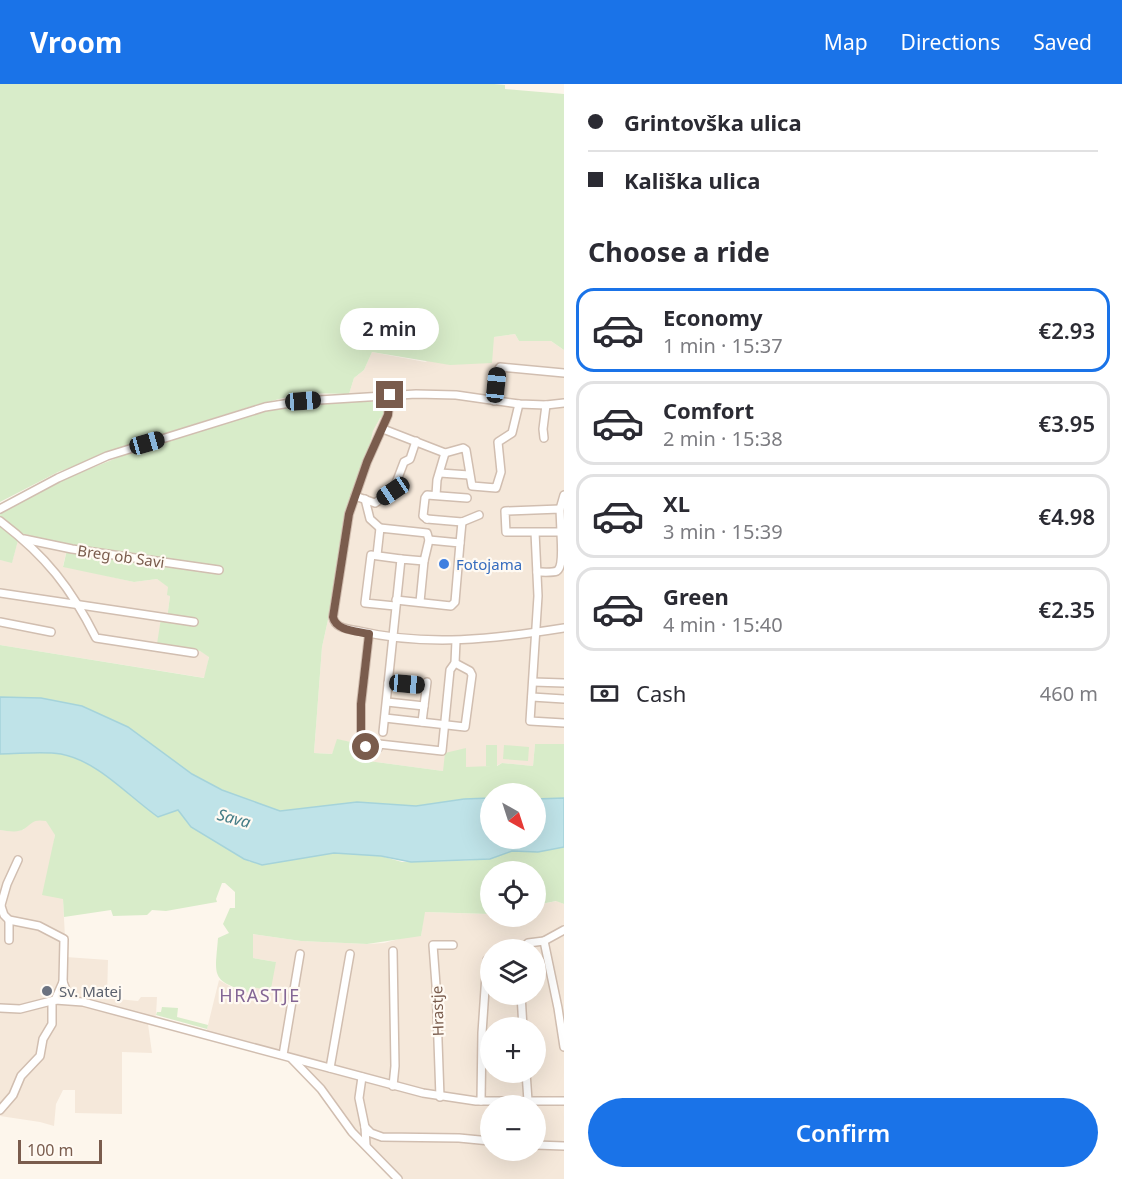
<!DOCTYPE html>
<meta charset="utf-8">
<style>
:root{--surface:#fff;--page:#f2f2f3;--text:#2b2b33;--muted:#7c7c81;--line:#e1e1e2;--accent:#1a73e8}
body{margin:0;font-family:"Noto Sans",sans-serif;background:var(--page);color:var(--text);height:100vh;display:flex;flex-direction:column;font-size:22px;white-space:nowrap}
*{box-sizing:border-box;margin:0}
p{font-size:20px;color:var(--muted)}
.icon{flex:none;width:33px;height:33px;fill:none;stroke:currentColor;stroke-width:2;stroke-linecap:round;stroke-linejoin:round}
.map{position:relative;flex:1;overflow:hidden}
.side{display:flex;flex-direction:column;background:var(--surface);width:558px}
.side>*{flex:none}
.top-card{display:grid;align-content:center;height:132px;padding:0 24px;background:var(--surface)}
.needle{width:39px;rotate:141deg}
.tools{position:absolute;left:480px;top:699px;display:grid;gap:12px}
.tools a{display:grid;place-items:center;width:66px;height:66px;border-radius:50%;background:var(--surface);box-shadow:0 6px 24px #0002;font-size:30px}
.scale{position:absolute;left:18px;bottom:15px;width:84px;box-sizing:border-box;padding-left:6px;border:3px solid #7a5c4d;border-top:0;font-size:16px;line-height:21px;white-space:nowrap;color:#7a5c4d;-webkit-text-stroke:4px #fffaf3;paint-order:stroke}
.end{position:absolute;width:27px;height:27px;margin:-14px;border:8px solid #7a5c4d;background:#fff;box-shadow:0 0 0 3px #fff}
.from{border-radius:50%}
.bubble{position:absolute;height:42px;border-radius:21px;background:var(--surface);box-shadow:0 6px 24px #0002;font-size:20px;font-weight:600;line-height:42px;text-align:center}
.car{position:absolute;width:18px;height:36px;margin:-18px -9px;border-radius:8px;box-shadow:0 0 4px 2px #0007;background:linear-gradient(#222 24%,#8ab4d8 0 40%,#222 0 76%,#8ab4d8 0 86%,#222 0)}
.top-card b{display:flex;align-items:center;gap:21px;height:57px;font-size:22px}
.top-card b+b{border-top:2px solid var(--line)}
.top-card i{width:15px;height:15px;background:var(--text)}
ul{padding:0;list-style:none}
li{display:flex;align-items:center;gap:18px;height:84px;margin:0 12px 9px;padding:0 12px;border:3px solid var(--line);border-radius:18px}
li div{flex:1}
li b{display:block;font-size:22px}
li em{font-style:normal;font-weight:600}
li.selected{border-color:var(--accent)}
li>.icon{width:54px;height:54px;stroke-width:1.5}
h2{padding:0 24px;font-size:27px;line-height:72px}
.pay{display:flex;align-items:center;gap:15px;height:66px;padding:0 24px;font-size:22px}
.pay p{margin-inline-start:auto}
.primary-button{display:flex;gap:12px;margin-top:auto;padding:12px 24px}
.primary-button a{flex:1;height:69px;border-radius:36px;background:var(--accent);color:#fff;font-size:24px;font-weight:600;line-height:69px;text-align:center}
header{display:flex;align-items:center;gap:36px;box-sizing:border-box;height:84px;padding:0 30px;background:var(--accent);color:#fff}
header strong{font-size:28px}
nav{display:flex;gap:33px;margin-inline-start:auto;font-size:21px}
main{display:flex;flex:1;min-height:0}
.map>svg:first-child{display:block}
.residential{fill:#f5e8da;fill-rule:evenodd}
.green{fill:#d8ecc9}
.water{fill:#bfe3e8;stroke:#a5d3da;stroke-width:1.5}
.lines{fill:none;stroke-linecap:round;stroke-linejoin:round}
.minor-casing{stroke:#d1beb0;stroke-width:10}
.minor{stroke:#fff;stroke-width:7}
.route{stroke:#7a5c4d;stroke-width:8}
.shop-dot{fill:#3f7fe0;stroke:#fffaf3;stroke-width:2}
.worship-dot{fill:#6b7280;stroke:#fffaf3;stroke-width:2}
.labels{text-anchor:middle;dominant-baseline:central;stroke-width:4.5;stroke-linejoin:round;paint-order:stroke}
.street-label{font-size:15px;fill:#7a5c4d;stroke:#fffaf3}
.shop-label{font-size:15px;fill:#366cbe;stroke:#fffaf3;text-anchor:start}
.worship-label{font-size:15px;fill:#5b616d;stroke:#fffaf3;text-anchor:start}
.water-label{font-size:16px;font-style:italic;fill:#437c86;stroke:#fffaf3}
.quarter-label{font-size:18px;letter-spacing:1.5px;fill:#846695;stroke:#fffaf3}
</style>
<header>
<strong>Vroom</strong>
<nav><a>Map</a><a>Directions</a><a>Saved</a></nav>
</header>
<main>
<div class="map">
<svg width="564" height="1095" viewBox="0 0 564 1095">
<rect width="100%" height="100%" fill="#fdf6ec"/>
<g class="residential">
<path d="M515,250L519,257H551L564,266V660H535L533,682L502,679L496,682L466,684V664L443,687L361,676L351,658L338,656L332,670L314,669L322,563L335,504L345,437L351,411L370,360L373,347L386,322L383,318L349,310L354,294L364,286L372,268L425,278L494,253Z"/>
<path d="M20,449L68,461L63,482L134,498L157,495L169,503L170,512L167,535L157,560L200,567L209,572L205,594L0,561V476L12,478Z"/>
<path d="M37,735L46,736L55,750L53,764L63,815L66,873L108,876L107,914L138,917L141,913H157L156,931L152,938L148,940L152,969L122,968V1030L75,1029V1006H63L56,1020L54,1042L40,1038L0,1032V746L13,747L23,746L30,738Z"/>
<path d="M557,817L564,820V1095H395L320,1006L292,978L205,953L219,896L233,904L250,908L251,902L263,905L276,878L253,874L252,850L301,857L367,860L384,859L410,852H421L424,828L489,830L490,832H536V821ZM490,866H536V910H490ZM490,944H536V988H490ZM490,1022H536V1066H490Z"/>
</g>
<g class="green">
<path d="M0,0H494L505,1V5L564,10V266L551,257H519L515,250L494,253L492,279L450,281L372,268L364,286L354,294L349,310L303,309L252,322L150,354L58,388L0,418Z"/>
<path d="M351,317L383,318L386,322L385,331L380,334L373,347L370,360L351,411L345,437L335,504L322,563L314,669L332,670L337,655L351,658L361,676L443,687L445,669L466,664V683L491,682H486V661H497V682L502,679L533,682L535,660H564V714L536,715V710H490V714L464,715L416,722L357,718L280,727L222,706L192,690L128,643L82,622L41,614L0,613V561L204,594L209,573L200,567L157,560L161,534L167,535L170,512L167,511L168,503L157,495L134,498L63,483L68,461L20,449L12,479L0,476V430L62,396L134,367L267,327L304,320Z"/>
<path d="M504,661L529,663L528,677L503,675Z"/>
<path d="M0,670C20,670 41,667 61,670C98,677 128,712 158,733L178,726L191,743L250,778L334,769L381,772L402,778L458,777L490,775L512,767L549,766L564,763V820L556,817L536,821V788H490V830L425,828L421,852L367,860L301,857L253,850V874L276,878L270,910L264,909L263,905L251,903L250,909C210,896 215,893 218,854L229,849L223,840L230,824H235V808L225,799H222L216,815L217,818L211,819L166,827L152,826L147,831L113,832L111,826L64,833L63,815L42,811L55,751L46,737C34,735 33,738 24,745C18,749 8,747 0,746Z"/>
<path d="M162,923L178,924L177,933L208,941L207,945L156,931L157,928H161Z"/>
</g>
<path class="water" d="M0,613L41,614L82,622L128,643L192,690L222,706L280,727L357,718L416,722L464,715L490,714V754H536V715L564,714V763L538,768L512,767L490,775L411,778L381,772L334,769L262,781L244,775L191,743L178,726L158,733C128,712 98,677 61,670C41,667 20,670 0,670Z"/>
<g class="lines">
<g class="minor-casing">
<g id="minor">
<path d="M390,311L388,331L367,378L349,430L333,533C335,545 349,545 359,547C427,563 495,555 564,544"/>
<path d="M494,317L498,286L500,283L564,289"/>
<path d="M383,345L445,369L463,364L466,366L472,402L496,404L501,388L498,358L512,349L519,320"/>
<path d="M544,354L543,345L546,321"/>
<path d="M440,389L469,391"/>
<path d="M436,411L437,396L445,369"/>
<path d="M355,412L375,419L393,407L404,378L410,375L416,357"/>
<path d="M365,415L370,435L380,444"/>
<path d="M0,425L58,394L107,372L265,323L303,317L416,310L456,311L519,320L546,321L564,319"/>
<path d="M560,425L564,411"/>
<path d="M427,435L423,432L425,414L427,411L467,414"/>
<path d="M427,435L462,438"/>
<path d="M0,437C46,472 71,504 96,554L194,569"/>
<path d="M462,438L479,431"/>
<path d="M535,448H506L505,427L560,425L561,448H535L538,512L530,637L564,639"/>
<path d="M24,455L72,465L219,486"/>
<path d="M460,459L462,438"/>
<path d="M377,471L380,444L427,449L429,456L424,477L401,475L383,648"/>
<path d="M537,488C542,488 552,489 557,487C564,482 561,456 561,448"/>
<path d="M0,509L194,538"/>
<path d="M396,516L451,522L455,518L460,459L429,456"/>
<path d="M420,518L424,477"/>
<path d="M395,522L365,519L371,471L401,475"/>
<path d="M0,538L51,548"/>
<path d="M369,550L361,620V655C363,664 370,664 378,664L379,660L442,667L450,586L455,579L456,557"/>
<path d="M533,598L564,599"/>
<path d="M388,599L426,602"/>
<path d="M532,613L564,615"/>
<path d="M387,618L424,622"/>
<path d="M385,634L465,643L472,591L470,587L455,579"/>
<path d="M422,638L427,598"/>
<path d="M0,819L4,831L9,836L39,842L64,855L63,898L70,916"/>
<path d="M1,821L7,800L18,776"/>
<path d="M9,836V856"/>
<path d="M544,857L558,924L564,963"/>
<path d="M521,866L528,859L544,857L564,846"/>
<path d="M393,867L395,982L393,1002"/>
<path d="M521,910L523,944"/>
<path d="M55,916L63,898"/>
<path d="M0,924L20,925L55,916L83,918L423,1009L476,1017H564"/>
<path d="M283,971L300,870"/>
<path d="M292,975L321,1005L352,1048L398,1095"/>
<path d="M330,984L350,870"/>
<path d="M526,988L528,1017"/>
<path d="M362,993L359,1014L365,1043L366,1061"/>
<path d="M440,1013L436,901L433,861H453"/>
<path d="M481,1017L482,949L487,876"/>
<path d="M0,1026L13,1011L21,992L40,972L43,955L52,940V917"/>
<path d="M365,1043L371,1049L382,1053L459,1054L490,1057"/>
<path d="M536,1061L564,1062"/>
</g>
</g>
<use href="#minor" class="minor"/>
</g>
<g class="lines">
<path class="route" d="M366,663L362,660L361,655V620L369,550C357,547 336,547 333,533L349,430L367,378L388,331L390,311"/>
</g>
<circle class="shop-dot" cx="444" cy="480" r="6"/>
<circle class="worship-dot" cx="47" cy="907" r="6"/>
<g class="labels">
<g class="street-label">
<text transform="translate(121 472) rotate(8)">Breg ob Savi</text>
<text transform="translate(437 927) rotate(-92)">Hrastje</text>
</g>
<g class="shop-label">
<text x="456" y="480">Fotojama</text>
</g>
<g class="worship-label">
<text x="59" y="907">Sv. Matej</text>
</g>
<g class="water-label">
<text transform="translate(234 734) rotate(15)">Sava</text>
</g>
<g class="quarter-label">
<text x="260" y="911">HRASTJE</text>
</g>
</g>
</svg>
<div class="tools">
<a><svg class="needle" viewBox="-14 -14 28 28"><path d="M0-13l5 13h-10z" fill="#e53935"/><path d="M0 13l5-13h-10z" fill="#7c7c81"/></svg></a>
<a><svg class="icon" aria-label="locate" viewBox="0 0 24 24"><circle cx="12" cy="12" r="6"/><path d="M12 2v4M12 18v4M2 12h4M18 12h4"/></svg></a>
<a><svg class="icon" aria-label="layers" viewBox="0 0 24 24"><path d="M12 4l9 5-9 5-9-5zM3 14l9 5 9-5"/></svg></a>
<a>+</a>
<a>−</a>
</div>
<div class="scale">100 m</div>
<i class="end from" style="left:366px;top:663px"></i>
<i class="end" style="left:390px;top:311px"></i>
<div class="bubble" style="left:340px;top:224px;width:99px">2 min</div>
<i class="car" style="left:496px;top:301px;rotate:6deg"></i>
<i class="car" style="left:303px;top:317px;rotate:86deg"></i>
<i class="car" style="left:147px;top:359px;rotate:74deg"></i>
<i class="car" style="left:393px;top:407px;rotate:236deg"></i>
<i class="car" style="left:407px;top:600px;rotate:95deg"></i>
</div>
<section class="side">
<div class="top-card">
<b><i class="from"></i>Grintovška ulica</b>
<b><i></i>Kališka ulica</b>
</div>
<h2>Choose a ride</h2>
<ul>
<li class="selected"><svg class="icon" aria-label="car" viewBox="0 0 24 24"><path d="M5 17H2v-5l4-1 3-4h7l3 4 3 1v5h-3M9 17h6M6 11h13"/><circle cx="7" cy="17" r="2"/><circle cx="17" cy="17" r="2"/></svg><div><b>Economy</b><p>1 min · 15:37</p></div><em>€2.93</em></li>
<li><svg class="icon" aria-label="car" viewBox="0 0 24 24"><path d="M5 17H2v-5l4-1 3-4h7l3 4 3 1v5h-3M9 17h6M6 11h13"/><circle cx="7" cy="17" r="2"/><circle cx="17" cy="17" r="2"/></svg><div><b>Comfort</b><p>2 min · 15:38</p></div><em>€3.95</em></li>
<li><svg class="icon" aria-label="car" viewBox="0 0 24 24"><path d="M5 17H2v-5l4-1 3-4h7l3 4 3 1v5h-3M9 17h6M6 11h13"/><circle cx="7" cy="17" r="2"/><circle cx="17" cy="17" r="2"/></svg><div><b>XL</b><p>3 min · 15:39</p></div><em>€4.98</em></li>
<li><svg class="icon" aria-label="car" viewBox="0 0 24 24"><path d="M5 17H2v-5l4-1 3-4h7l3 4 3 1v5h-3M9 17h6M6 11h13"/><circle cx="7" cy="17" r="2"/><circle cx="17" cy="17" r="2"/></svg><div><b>Green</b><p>4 min · 15:40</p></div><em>€2.35</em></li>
</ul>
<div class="pay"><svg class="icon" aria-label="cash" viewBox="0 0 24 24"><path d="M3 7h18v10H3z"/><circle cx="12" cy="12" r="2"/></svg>Cash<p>460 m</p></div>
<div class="primary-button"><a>Confirm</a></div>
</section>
</main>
